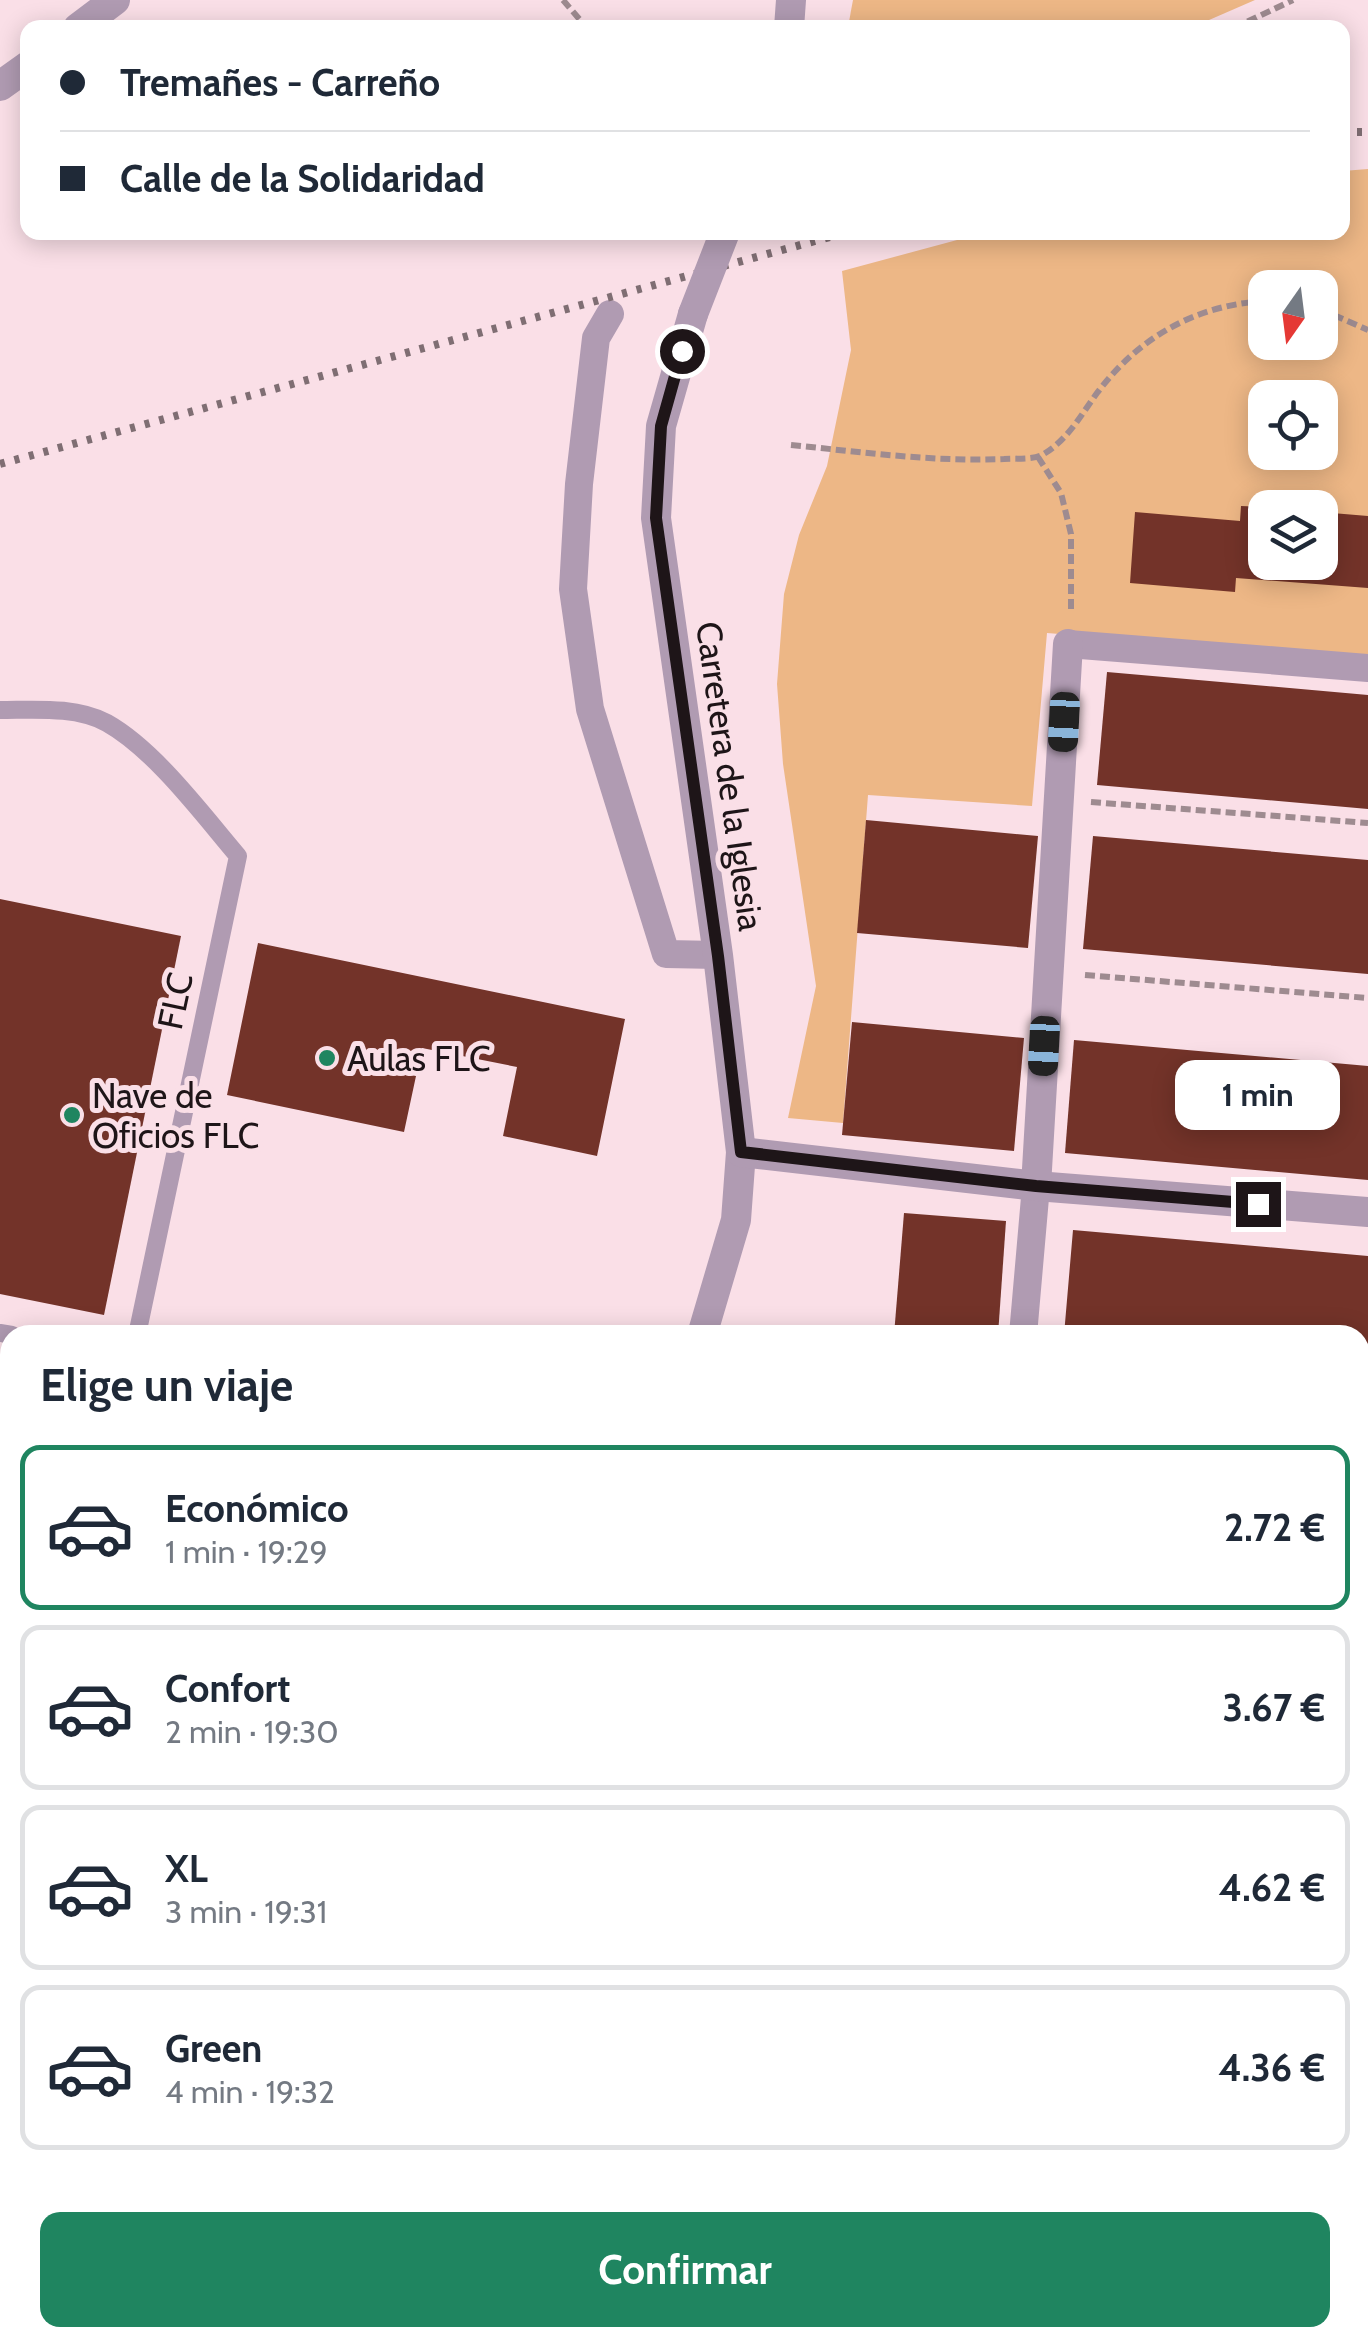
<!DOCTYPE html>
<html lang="es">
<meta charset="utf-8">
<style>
:root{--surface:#fff;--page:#f2f2f3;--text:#1f2937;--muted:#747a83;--line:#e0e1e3;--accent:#1f8560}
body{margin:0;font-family:Cabin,sans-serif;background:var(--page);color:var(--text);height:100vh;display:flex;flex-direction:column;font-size:38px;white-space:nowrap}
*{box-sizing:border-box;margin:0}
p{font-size:32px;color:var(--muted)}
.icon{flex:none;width:55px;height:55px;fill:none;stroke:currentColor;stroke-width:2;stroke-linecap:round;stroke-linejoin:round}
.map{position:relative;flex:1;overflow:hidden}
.side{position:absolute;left:0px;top:1325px;width:1370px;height:1022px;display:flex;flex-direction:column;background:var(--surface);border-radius:30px 30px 0 0;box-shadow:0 5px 25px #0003}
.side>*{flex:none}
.banner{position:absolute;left:20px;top:20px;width:1330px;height:220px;border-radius:20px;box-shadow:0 5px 25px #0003;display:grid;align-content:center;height:220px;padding:0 40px;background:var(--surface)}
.needle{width:65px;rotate:194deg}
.buttons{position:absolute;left:1248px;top:270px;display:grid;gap:20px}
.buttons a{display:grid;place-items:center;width:90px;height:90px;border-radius:20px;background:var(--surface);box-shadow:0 5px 25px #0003;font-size:50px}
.end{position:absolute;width:45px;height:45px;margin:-22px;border:12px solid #1e1518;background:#fff;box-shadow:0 0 0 5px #fff}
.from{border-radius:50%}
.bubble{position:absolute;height:70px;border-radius:20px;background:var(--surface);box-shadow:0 5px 25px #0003;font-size:32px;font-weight:700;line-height:70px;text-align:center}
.car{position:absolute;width:30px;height:60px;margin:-30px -15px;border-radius:12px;box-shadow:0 0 8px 2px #0007;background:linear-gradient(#222 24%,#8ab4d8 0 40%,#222 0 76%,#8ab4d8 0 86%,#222 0)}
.banner b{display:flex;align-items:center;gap:35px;height:95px;font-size:38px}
.banner b+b{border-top:2px solid var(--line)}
.banner i{width:25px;height:25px;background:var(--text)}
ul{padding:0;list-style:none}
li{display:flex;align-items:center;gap:30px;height:165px;margin:0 20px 15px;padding:0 20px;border:5px solid var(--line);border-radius:20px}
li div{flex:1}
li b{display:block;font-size:38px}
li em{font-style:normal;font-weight:700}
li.on{border-color:var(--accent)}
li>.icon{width:90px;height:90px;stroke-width:1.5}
h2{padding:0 40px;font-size:45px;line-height:120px}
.primary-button{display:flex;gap:20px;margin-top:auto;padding:20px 40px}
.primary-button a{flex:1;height:115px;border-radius:20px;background:var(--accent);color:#fff;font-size:40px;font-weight:700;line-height:115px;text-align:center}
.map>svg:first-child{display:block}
.green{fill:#edb786;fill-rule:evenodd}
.building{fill:#733329}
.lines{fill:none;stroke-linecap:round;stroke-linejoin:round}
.path{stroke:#9e8b90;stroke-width:6;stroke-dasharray:10 5;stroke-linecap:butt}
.service{stroke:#b09bb2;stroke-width:18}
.pedestrian{stroke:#b09bb2;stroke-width:28}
.minor{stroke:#b09bb2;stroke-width:30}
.tertiary{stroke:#b09bb2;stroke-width:30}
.rail{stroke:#7f6e73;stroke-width:8;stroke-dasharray:5 10;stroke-linecap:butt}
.minor-bridge{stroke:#b09bb2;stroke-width:30}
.route{stroke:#1e1518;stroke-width:12}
.poi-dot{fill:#1f8560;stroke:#fadfe7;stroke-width:4}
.labels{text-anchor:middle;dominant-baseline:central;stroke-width:10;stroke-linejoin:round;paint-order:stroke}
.street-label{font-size:35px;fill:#1e1518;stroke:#fadfe7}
.poi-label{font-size:35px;fill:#1e1518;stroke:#fadfe7;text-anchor:start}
</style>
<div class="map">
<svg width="1368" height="2347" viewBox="0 0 1368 2347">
<rect width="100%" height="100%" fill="#fadfe7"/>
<g class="green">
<path d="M853,0H1255L1193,27H848Z"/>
<path d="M1368,169V659L1047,633L1032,806L868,795L843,1123L788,1118L816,986L783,764L777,684L784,594L799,535L827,466L851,350L842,271L983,233L1342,232L1343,171ZM1265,288H1320V342H1265ZM1265,398H1320V452H1265ZM1265,508H1320V562H1265Z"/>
<path d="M1360,1458L1368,1459V1674L1360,1675Z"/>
<path d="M10,1734V1978L0,1983V1737Z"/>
<path d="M1368,1758V2342L1360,2338V1760Z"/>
</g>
<g class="building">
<path d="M1241,506L1265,507V562H1320V512L1368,516V588L1236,578L1235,592L1130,583L1135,512L1240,521Z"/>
<path d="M1107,672L1368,695V809L1097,785Z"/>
<path d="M866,820L1038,836L1028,948L857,933Z"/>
<path d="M1093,836L1368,860V974L1083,949Z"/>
<path d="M0,899L181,936L104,1315L0,1294Z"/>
<path d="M258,943L625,1019L597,1156L503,1136L517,1067L422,1048L404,1132L227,1095Z"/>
<path d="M852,1022L1024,1038L1014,1151L842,1135Z"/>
<path d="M1074,1040L1368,1066V1180L1065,1153Z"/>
<path d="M904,1213L1006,1221L998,1335H894Z"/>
<path d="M1073,1230L1368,1256V1370L1360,1369V1335H1064Z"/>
<path d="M10,1566V1734L0,1737V1569Z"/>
<path d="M0,2239L10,2250V2338H345V2347H0Z"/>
<path d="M410,2338H521L520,2347H410Z"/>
<path d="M968,2338H1160L1159,2347H967Z"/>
</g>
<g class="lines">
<g class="path">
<path d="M563,0L587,28"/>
<path d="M1234,28L1293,0"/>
<path d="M1320,309L1368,330"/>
<path d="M791,445C862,452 933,462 1004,459C1016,458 1032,460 1042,455C1067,441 1081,415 1097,393C1139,337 1196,305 1265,301"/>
<path d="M1038,457L1061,493L1071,534V613"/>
<path d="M1091,802L1368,823"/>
<path d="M1085,975L1368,998"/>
<path d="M1360,1879L1368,1883"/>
</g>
<g class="service">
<path d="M0,710C34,710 76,706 107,723C155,750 203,815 238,856L137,1335"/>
<path d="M0,1333L12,1335"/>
</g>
<g class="pedestrian">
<path d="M610,314L596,338L579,484L573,589L590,709L666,954L718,955"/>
<path d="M1068,644L1368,668"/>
<path d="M1023,1335L1036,1186"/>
<path d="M1353,2338L1368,2342"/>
</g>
<g class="minor">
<path d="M78,28L115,0"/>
<path d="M789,28L791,0"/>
<path d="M0,86L28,66"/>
<path d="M693,314L661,426L656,518L718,955L741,1152L736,1220L702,1335"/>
<path d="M741,1152L1036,1186L1368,1212"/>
<path d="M1036,1186L1068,644"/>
<path d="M372,2347L373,2338"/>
<path d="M655,2347L656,2338"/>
<path d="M939,2347V2338"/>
<path d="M1234,2347V2338"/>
</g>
<g class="tertiary">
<path d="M1360,1713L1368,1711"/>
<path d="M0,2053L10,2048"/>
</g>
<g class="rail">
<path d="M1342,132H1368"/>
<path d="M0,464L848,232"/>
</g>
<path class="minor-bridge" d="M693,314L725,232"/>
</g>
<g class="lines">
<path class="route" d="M682,351L661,426L656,518L718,956L741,1152L1036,1186L1258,1204"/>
</g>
<g class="poi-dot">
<circle cx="327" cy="1058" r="10"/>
<circle cx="72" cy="1115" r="10"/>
</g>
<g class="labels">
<g class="street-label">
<text transform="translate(730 776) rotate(82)">Carretera de la Iglesia</text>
<text transform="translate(175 1001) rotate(-78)">FLC</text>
</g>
<g class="poi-label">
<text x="347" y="1058">Aulas FLC</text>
<text x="92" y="1095">Nave de<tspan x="92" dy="40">Oficios FLC</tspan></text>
</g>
</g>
</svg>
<div class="buttons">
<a><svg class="needle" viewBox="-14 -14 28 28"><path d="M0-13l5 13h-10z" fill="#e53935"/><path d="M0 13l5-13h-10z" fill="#747a83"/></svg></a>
<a><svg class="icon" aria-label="locate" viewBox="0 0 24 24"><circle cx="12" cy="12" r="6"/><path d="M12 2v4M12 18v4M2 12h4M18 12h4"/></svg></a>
<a><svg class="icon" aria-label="layers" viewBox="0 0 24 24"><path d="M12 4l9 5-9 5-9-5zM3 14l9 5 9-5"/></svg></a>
</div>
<i class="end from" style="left:682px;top:351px"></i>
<i class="end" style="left:1258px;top:1204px"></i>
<div class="bubble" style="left:1175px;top:1060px;width:165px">1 min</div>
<i class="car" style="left:1064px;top:722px;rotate:183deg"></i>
<i class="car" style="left:1044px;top:1046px;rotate:183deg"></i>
<div class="banner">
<b><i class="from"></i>Tremañes - Carreño</b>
<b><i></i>Calle de la Solidaridad</b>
</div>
<section class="side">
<h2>Elige un viaje</h2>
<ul>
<li class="on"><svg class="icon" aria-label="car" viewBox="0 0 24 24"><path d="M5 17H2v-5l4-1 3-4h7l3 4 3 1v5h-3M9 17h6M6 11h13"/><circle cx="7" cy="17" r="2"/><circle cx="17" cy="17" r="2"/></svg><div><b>Económico</b><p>1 min · 19:29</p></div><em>2.72 €</em></li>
<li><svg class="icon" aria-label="car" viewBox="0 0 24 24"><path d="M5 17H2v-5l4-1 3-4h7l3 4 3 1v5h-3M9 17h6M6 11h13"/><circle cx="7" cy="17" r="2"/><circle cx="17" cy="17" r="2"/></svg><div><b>Confort</b><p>2 min · 19:30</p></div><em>3.67 €</em></li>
<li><svg class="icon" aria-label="car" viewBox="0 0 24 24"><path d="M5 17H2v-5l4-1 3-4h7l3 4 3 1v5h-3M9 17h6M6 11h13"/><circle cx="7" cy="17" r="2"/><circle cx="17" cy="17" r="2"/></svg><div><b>XL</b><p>3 min · 19:31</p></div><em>4.62 €</em></li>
<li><svg class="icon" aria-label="car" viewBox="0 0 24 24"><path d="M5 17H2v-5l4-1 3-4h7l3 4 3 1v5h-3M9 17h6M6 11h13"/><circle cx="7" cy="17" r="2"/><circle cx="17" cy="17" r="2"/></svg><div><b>Green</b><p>4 min · 19:32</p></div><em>4.36 €</em></li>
</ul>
<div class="primary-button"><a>Confirmar</a></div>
</section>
</div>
